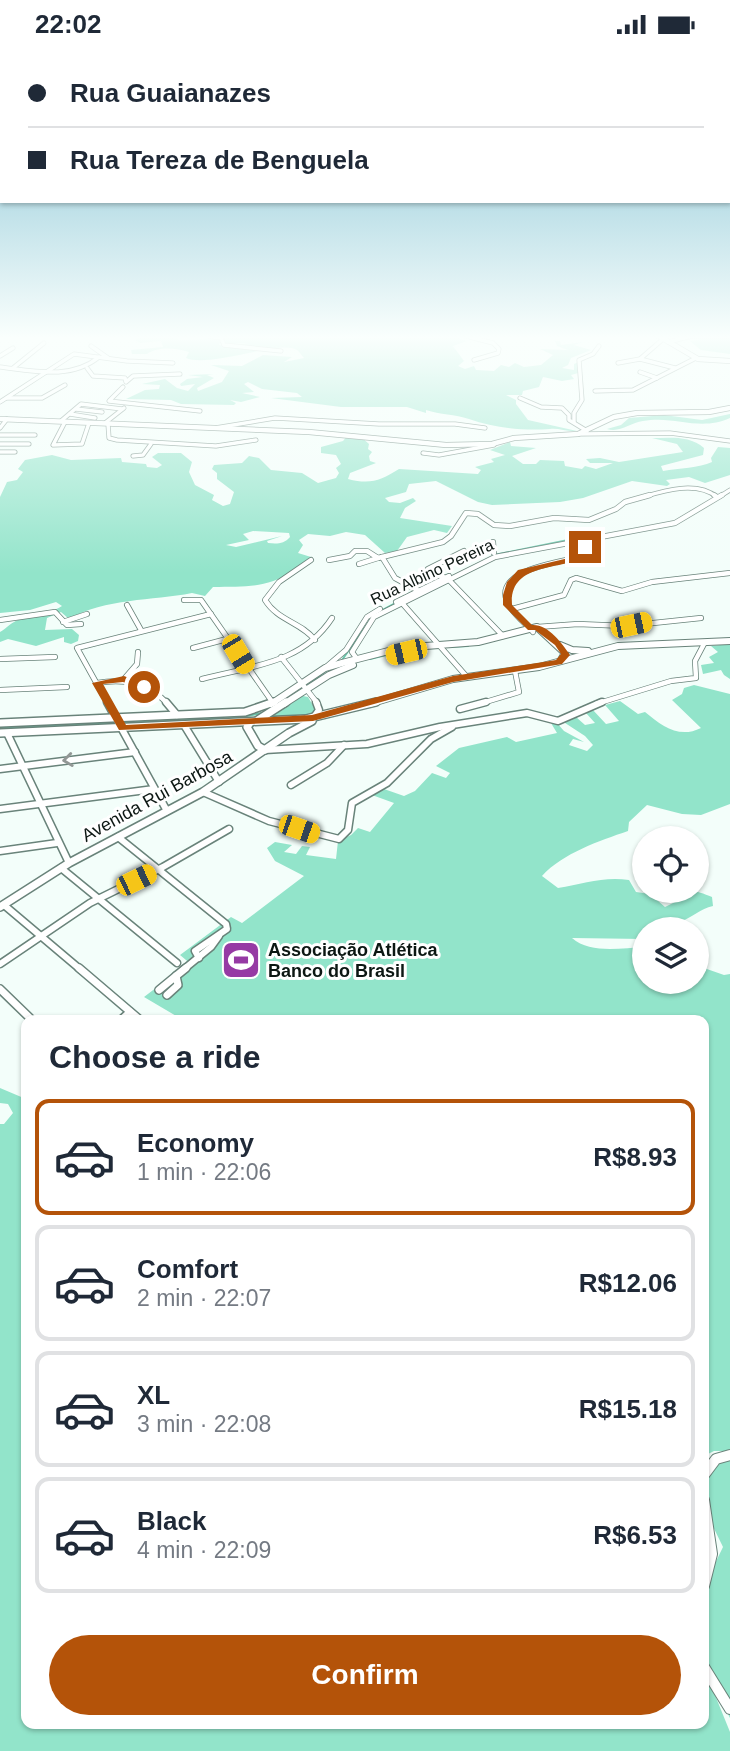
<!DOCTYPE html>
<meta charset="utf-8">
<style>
:root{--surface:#fff;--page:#f2f2f3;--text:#1f2937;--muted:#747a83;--line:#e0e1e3;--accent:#b45309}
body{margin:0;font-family:Helvetica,sans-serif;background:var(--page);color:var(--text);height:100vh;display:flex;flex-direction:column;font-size:26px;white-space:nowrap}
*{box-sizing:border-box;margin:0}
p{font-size:23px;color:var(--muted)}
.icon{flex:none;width:38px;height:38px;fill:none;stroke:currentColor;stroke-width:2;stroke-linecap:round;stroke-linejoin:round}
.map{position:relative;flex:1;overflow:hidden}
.details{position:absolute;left:21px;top:966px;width:688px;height:714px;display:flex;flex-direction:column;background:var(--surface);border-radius:14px;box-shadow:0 2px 5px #0004}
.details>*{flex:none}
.guide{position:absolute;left:0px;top:0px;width:732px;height:154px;box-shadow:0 2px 5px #0004;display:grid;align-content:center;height:154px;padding:0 28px;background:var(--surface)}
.tools{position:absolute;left:632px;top:777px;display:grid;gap:14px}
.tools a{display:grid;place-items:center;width:77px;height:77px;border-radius:50%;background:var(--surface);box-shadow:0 2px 5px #0004;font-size:35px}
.end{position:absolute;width:32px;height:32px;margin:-16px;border:9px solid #b45309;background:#fff;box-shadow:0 0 0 4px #fff}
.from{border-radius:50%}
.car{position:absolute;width:21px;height:42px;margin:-21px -10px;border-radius:9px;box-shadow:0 0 5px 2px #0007;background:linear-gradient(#f5c518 24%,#345 0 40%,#f5c518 0 76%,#345 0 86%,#f5c518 0)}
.guide b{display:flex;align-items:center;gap:24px;height:66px;font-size:26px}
.guide b+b{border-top:2px solid var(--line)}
.guide i{width:18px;height:18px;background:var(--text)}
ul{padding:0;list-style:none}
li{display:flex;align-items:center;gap:21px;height:116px;margin:0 14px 10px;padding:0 14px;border:4px solid var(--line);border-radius:14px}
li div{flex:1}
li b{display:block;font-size:26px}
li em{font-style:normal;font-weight:800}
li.active{border-color:var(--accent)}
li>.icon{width:63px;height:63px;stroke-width:1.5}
h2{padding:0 28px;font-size:32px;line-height:84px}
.primary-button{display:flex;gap:14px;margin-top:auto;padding:14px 28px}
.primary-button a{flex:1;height:80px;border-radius:42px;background:var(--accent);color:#fff;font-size:28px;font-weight:800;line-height:80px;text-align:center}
.status{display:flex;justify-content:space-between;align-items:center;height:49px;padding:0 35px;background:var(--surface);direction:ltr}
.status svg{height:19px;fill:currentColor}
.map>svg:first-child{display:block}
.green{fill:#92e4ca;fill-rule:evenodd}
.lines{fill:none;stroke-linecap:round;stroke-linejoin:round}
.stream{stroke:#6ac5aa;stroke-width:2}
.minor-far4-casing{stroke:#69837a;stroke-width:5}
.minor-far3-casing{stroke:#69837a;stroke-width:6}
.minor-far2-casing{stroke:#69837a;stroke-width:9}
.minor-far1-casing{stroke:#69837a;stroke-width:10}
.minor-casing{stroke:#69837a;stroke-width:12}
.major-far2-casing{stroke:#69837a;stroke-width:6}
.major-far1-casing{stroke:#69837a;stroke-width:8}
.major-casing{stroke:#69837a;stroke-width:10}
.minor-far4{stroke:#fff;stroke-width:3.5}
.minor-far3{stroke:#fff;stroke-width:4.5}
.minor-far2{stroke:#fff;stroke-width:6}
.minor-far1{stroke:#fff;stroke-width:7}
.minor{stroke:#fff;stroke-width:10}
.major-far2{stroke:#fff;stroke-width:4.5}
.major-far1{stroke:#fff;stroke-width:6}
.major{stroke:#fff;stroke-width:7}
.oneway{stroke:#929795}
.route{fill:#b45309}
.labels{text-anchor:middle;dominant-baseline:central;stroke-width:6;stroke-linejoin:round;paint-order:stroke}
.far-street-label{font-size:16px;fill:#0c1713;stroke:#fff}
.street-label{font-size:18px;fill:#0c1713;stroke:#fff}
.poi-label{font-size:18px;font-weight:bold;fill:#0c1713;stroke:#fff;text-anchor:start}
</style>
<div class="status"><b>22:02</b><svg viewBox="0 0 49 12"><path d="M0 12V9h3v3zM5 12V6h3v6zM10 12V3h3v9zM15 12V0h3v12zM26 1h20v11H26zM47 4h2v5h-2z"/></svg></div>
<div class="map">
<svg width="730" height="1702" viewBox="0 0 730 1702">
<rect width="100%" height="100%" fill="#f3fefa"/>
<g class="green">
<path d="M144,286H164L180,291L218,290L221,291L219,296L231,297L248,294L226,295L224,289L205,286H447L467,292L453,297L464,312L458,317L465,320L474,317L476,321L494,322L501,316L509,318L515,314L524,318L541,316L553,306L540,300L568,301L557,297L555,292H560L561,296L583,293L574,296L591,301L571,309L568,316L562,319L574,321V315L581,312L578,316L582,323L571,326L574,330L562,332L543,328L539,338L523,342L522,346H506L516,351V355L528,371L577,382C567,383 559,379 550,380C523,382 495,379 469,370C455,365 440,366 426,361V364L407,358H341L271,349L302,348L297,344L262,340L248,333L244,335L254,343L242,344L260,348L241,353L230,351L236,354L234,356L181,355L171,351L126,350L145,341L159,340L160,336L142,335L165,330L177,339L188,342L195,335L181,337L180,335L187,330L203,328L188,326L214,325L207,326L214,329L197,339L198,342L222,333L229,322L211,316L242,317L263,306L292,308L284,313L304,309C301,306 300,303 297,301C282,290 210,319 186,309L189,303C176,299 158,297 147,305H132L131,301L163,298L161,292L140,294L135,291Z"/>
<path d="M703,290H730V305L701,301L690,292Z"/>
<path d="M730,365V369C699,383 675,366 643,372C630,374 620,384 607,380L621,376L629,369L664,366L702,371Z"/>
<path d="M348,386L360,387L369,395L368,400L372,403L369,407L370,412L376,414L350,424L348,430C371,436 381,431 399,420L478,425L481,421L475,418L494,413L491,410L505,406L490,401L510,393L511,397L536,399L512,407L523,415H536L540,411L564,412L565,417L582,420L585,417L596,420L613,414H590L586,410L600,409L619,413L683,403L677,395L652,389C669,389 690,386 704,399L703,406L661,417L663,422C679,419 699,419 712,413L711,409L718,398L730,399V426L705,434L689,428L666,431L670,435L667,437L632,432L583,449L560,453L492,456L478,453L436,432L409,435L406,443L385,449L389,453L400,454L413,449L416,452L405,459L400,469L452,477L447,484L434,481L407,488L397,502L385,504L365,486L346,483L330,487L308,485L299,491L303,496L298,504L311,508C305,512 300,519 294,522C265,540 244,537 213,538L205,547L192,544C152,552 105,549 69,570L61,563L47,569L45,581L72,580L79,586L78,592L71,595L64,593V588L36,597L8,590L0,593V583C6,580 8,576 14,573C26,566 44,568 62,557L56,553L30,561L0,564V448L7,433L17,431L23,423L18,420L25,411L52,406L71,411L121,409L122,413L146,415L147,418L157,419L162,416L152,408L158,404H181L192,413L189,423L195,436L214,446L212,451L223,457L230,455L234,443L217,430V424L212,420L214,416L242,414L249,407L259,409L271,421L302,424L318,434L336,429L339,424L336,419L341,415L336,406L321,404V398L343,392ZM253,482L289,484L290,488C284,495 277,495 268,494L267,492L282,487L236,498L226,496L249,491L243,485Z"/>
<path d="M730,595V630L724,626L721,621L703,625L701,616L714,614L709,608L718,603L711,597Z"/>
<path d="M694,636L730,645V755L701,766L682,765L647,756L629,773L628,782C599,792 563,804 542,827L558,839C583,835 604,827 629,831L636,843L650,845L665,858L675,853L677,844C690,839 700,843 712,848L713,857C700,860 693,868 680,873V880H644V890L572,889C590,905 621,899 644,898V933H696L697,904L705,910L704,919L724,926L730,925V1402H714L704,1407V971H183L144,948L178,922L192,916L180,906L231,868L242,874L304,827L275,812L267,799L275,793L292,796L284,803L296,805L302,797L310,798L306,806L336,810L338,792L351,786L358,779L370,783L394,754L372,746L384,740L404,747L415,742L432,724L446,729L450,724L436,717L459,699L507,688L516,693L557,684L551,674L556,673L564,682L584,693L573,690L569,696L587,702L593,696L585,687L562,672L576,668L585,676L595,674L586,664L592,660L606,675L619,672L605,656L620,652L638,665L645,663C662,677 679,690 701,679L672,651L682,645L684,639Z"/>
<path d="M303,647L308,648L315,660L311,667L274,670V665Z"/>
<path d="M0,1039L26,1050V1675H704V1619L730,1683V1702H0V1075H4L13,1064L8,1055L0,1054Z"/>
<path d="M730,1411V1669L714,1637L704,1596V1537L723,1498L704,1459V1419L709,1414Z"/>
</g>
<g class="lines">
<g class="stream">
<path d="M494,506L578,489"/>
<path d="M381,562L394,555"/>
<path d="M446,598L468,597"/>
<path d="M370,610L402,602"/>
<path d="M342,611L373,567"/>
<path d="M308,636L327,621"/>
<path d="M121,674L236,669L262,664"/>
<path d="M0,679L115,674"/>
</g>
<g class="minor-far4-casing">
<g id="minor-far4">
<path d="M202,286L221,289L224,296L281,302"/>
<path d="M462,286L493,294L499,300L498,304L474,311"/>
<path d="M668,293L692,287H730"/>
<path d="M91,297L108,309"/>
<path d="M0,307L13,299"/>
<path d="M640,310L675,319"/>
<path d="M618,314L640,310L663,290"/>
<path d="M0,318C34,322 71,331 99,308"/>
<path d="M13,319L44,294"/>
<path d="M87,319L93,327L125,329L126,333L133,327L180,325"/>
<path d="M640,323L657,329"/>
<path d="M123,338L109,352L200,362"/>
<path d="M595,342L633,341L696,309"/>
<path d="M7,349H42L65,336"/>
<path d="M520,349L541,358L562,359L569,366V371L587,382"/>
<path d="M0,353L74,305L127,312L173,314"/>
<path d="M76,360L102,363"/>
<path d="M70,365L95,369"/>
<path d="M61,372L81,355L122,360"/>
<path d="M65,373L53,396L82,395L89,374"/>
<path d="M574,373V364L582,351L579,311L593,305L599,297"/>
<path d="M105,374L124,359"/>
<path d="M108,375L109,389L117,391L216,397L256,391"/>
<path d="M0,379L7,370"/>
<path d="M215,379L275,369L379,375H455L485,379"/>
<path d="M578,385L670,384L730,392"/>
<path d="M0,386H35"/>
<path d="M0,395H29"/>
<path d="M0,403H15"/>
<path d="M423,404L439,406L494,396"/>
<path d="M133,407L143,406L151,395"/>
<path d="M643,448C666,441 697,432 717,448"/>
<path d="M719,448L730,441"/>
</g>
</g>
<g class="minor-far3-casing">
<g id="minor-far3">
<path d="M714,446L717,448"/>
<path d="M493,493L494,504"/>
<path d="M464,502L428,520L449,531L503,587"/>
<path d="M382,508L443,493L451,487L466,464L478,465L494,476L510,477L554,469L589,471L616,460L625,453L650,446"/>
<path d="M311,511L279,533L265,551C278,572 301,573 315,591"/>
<path d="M329,511L350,507L355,502H367L378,509L382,508L395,529L419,542"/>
<path d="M359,515L378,509"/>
<path d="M184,551H201L273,654"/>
<path d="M396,553L449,527"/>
<path d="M402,554L467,628"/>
<path d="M127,556L141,581"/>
<path d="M512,560L564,546L571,531L576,529L622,542L652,533L730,524"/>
<path d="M0,571L55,563L67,576L81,575"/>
<path d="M63,573L87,565"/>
<path d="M537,578L578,575L625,577L701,569"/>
<path d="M533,583C526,575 516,567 510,558C486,521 561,513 580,508L586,500L580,492"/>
<path d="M193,599L227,590"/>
<path d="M281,608L318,655"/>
<path d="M0,610L55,608"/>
<path d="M357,610L352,603L374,568L495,508L675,474L722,446"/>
<path d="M326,618L346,601L367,568L380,560"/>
<path d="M124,630L137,615L138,603"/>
<path d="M202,630C251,617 302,615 332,569"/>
<path d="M97,634C125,629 148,634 168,655"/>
<path d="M0,641L67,638"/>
<path d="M108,655L77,599L211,565"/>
<path d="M479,655L519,643L515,622"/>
<path d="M596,655L671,632L696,629L695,612L704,595"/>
</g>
</g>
<g class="minor-far2-casing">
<g id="minor-far2">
<path d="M107,653L167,762"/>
<path d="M166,653L177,666"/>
<path d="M460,660L486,653"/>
<path d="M314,668L319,661L316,653"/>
<path d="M184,676L219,733"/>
<path d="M7,684L69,814"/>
<path d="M265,701L367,695L440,678L527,664L558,672L602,653"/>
<path d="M0,720L135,703"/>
<path d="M291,736L327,714L344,696"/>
<path d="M203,743L269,772L339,790L348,781L352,754L387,734L431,690L452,678"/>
<path d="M0,760L154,740"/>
<path d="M118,788L226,875L227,880L195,902L199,909"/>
<path d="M0,802L57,794"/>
<path d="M61,819L177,914"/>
<path d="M4,856L81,921"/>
<path d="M0,915L90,854L163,818L229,780"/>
<path d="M183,921L211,898L219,887"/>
</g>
</g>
<g class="minor-far1-casing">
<g id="minor-far1">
<path d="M79,919L140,971"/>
<path d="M0,940L32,971"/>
<path d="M159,941L176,927"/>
<path d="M167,946L178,936L176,927L186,919"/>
<path d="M121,971L130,963"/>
</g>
</g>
<g class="minor-casing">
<g id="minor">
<path d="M704,1426L716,1410L730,1406"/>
<path d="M704,1451L712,1505L704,1537"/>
<path d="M704,1618L730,1660"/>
</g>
</g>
<g class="major-far2-casing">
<g id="major-far2">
<path d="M657,286L698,310L730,312"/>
<path d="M0,370L309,383L446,396L492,395L514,389L578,385L614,368L637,364L709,363L730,359"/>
</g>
</g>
<g class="major-far1-casing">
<g id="major-far1">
<path d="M560,596L572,601L588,602"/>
<path d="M271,655L325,619L342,614L400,599L478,593L537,578L565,604L561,611"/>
<path d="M284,655L329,626L353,616"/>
<path d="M369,655L453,630L539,618L618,597L730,592"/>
</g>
</g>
<g class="major-casing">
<g id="major">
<path d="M258,671L286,653"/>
<path d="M0,674L245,663L274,653"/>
<path d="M250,674L247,678L258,697L265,701"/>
<path d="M0,684L306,670L376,653"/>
<path d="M0,858L69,814L203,743L289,684L312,672"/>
</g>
</g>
<use href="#minor-far4" class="minor-far4"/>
<use href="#minor-far3" class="minor-far3"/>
<use href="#minor-far2" class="minor-far2"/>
<use href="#minor-far1" class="minor-far1"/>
<use href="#minor" class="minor"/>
<use href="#major-far2" class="major-far2"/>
<use href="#major-far1" class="major-far1"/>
<use href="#major" class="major"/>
</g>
<defs><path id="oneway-chevron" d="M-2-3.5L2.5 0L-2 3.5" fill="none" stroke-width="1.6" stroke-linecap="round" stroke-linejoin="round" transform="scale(1.75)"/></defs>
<use class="oneway" href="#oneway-chevron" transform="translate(68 711) rotate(173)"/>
<linearGradient id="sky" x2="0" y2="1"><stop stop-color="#75bbcf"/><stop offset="0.55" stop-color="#fafffd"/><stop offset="1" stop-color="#fafffd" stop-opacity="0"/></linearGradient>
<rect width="730" height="524" fill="url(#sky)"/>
<path class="route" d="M582,497L589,498L587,507C560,522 509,513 512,556L532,576C548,575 562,594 570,606L562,615L453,633L313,672L119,681L92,634L124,627L147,636V640L144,641L123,633L103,635L126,676L312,666L453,627L556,611L561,605L555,596L535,581H528L503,556V546L507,533L518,521L573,508L580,504Z"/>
<defs>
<g id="stadium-square" transform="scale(2.0125)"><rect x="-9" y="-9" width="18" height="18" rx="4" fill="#963aa4" stroke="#fff"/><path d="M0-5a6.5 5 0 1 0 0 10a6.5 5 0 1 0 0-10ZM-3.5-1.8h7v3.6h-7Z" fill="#fff"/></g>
</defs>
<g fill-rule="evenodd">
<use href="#stadium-square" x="241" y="911"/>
</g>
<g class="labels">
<g class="far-street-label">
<text transform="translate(432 523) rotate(-25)">Rua Albino Pereira</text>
</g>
<g class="street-label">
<text transform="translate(157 747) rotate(-29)">Avenida Rui Barbosa</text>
</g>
<g class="poi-label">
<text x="268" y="901">Associação Atlética<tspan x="268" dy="21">Banco do Brasil</tspan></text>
</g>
</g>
</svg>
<div class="tools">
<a><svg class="icon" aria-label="locate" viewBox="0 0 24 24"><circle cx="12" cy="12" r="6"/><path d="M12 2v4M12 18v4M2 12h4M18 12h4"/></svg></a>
<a><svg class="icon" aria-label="layers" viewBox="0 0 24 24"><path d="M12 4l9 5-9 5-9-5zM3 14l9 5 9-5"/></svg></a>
</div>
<i class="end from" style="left:144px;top:638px"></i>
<i class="end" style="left:585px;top:498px"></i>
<i class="car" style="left:631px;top:576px;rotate:78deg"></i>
<i class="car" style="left:406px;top:603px;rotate:257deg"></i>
<i class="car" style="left:238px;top:605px;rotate:149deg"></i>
<i class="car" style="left:299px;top:780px;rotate:109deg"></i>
<i class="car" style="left:136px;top:831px;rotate:64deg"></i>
<div class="guide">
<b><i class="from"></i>Rua Guaianazes</b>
<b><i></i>Rua Tereza de Benguela</b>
</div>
<section class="details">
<h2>Choose a ride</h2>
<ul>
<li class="active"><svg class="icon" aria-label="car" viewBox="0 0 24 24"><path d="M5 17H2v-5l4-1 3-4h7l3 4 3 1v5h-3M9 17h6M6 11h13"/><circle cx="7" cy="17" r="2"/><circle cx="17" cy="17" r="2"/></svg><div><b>Economy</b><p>1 min · 22:06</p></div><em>R$8.93</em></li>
<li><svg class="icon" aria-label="car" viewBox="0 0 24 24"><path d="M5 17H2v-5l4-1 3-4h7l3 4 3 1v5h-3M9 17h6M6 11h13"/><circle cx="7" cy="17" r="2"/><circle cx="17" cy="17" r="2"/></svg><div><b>Comfort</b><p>2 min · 22:07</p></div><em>R$12.06</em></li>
<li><svg class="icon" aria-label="car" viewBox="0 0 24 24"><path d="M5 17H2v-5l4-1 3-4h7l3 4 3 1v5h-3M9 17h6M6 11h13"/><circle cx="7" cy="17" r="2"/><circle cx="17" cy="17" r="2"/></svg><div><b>XL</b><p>3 min · 22:08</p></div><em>R$15.18</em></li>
<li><svg class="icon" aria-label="car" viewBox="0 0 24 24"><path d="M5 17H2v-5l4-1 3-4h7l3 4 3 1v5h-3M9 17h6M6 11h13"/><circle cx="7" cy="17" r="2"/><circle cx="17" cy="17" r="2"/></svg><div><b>Black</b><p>4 min · 22:09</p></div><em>R$6.53</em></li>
</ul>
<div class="primary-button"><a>Confirm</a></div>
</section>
</div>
